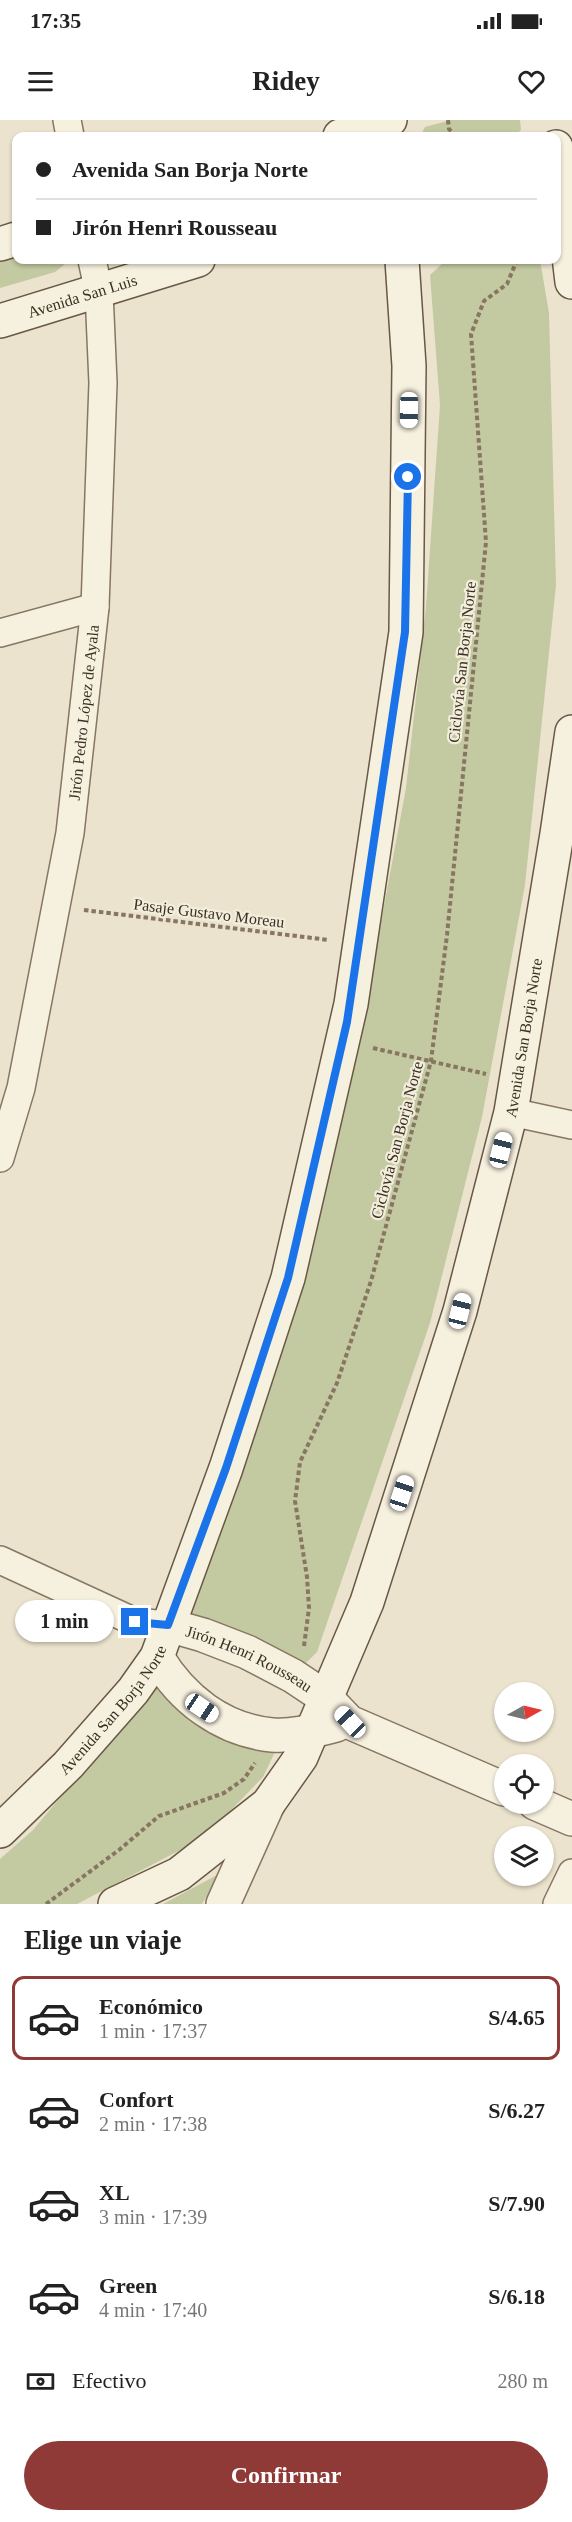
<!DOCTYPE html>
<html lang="es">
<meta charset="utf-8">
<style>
:root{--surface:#fff;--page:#f6f6f6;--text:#222;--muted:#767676;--line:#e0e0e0;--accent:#903a38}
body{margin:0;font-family:Georgia,serif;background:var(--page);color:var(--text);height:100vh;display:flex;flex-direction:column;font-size:22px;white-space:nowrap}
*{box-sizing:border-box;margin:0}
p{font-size:20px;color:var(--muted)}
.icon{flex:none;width:33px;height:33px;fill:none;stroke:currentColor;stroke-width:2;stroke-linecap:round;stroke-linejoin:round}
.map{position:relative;height:1784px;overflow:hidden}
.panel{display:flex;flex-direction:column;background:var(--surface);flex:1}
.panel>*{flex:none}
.top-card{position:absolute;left:12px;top:12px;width:549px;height:132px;border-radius:12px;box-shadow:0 2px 4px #0004;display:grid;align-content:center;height:132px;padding:0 24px;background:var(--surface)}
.needle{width:39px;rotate:82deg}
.fabs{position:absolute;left:494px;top:1562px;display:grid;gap:12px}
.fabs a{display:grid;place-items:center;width:60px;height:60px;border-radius:50%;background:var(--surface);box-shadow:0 2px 4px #0004;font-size:30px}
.end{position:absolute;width:27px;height:27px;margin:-14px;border:8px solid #1a73e8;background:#fff;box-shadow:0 0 0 3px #fff}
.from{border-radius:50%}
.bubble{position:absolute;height:42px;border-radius:21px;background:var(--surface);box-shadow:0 2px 4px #0004;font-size:20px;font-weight:600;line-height:42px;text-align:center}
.car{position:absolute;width:18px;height:36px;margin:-18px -9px;border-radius:8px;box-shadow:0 0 4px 2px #0007;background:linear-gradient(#fff 24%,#345 0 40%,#fff 0 76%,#345 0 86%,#fff 0)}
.top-card b{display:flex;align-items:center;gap:21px;height:57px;font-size:22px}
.top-card b+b{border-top:2px solid var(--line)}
.top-card i{width:15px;height:15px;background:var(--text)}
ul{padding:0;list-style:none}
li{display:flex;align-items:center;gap:18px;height:84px;margin:0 12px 9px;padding:0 12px;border:3px solid transparent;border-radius:12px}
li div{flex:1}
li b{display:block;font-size:22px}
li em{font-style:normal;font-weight:600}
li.active{border-color:var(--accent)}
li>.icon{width:54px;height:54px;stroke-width:1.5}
h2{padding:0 24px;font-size:27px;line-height:72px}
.pay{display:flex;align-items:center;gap:15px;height:66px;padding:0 24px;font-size:22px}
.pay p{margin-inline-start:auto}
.primary-button{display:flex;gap:12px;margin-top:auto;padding:12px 24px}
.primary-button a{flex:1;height:69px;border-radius:36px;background:var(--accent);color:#fff;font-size:24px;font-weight:600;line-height:69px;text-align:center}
.status{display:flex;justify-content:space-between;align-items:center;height:42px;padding:0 30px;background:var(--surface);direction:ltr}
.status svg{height:16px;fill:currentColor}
header{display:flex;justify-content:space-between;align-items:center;height:78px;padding:0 24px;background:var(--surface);font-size:27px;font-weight:600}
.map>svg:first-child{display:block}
.green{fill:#c3c9a1}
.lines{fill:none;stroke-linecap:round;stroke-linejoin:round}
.minor-casing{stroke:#877662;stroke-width:30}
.tertiary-casing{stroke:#877662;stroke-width:36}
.secondary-casing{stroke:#695845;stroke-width:36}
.path{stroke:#877662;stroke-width:4;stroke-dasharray:4.5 3;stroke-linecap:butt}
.minor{stroke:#f6f0df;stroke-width:27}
.tertiary{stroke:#f6f0df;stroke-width:33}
.secondary{stroke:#f6f0df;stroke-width:33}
.route{stroke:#1a73e8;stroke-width:8}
.labels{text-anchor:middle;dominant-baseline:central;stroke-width:4.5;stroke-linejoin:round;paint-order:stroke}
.street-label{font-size:16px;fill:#392f23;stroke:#f3eddc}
</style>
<div class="status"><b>17:35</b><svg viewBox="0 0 49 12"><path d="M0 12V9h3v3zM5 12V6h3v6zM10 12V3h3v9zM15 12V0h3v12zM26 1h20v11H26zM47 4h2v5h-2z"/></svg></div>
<header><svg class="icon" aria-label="menu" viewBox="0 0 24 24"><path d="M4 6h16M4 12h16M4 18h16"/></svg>Ridey<svg class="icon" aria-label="heart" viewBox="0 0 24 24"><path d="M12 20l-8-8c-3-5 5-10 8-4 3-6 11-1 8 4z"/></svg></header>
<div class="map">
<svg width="572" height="1784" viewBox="0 0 572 1784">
<rect width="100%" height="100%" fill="#ebe3cd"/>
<g class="green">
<path d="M451,0H520L521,10L514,16H420L425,7Z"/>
<path d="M16,130V140H65V144L55,152L0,168V135Z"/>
<path d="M446,140H540L549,193L556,465L525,765L482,997L430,1203L317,1532L301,1548L185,1497L277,1240L311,1133L356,936L406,668L426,487L440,285L430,155Z"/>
<path d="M159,1559L284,1613L263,1657L205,1717L77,1784H0V1739L33,1710Z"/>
<path d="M219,1754L202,1784H163Z"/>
</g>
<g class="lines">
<g class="minor-casing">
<g id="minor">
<path d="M67,0L70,16"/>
<path d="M0,513L95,487"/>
<path d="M511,992L572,1005"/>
<path id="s1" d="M0,1038L21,968L70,713L95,487L103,263L99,172L92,140"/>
<path d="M0,1440L135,1502L168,1505"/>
<path d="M557,1784L572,1753"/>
</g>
</g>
<g class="tertiary-casing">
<g id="tertiary">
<path id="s2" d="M168,1505L203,1515L247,1532L293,1556L326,1578L349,1602L504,1669"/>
<path d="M157,1537C182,1579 222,1610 272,1615C292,1617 316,1610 336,1605"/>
<path d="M535,1683L572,1699"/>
<path d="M223,1784L268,1684"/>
</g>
</g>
<g class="secondary-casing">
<g id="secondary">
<path d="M340,16L390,0"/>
<path d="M556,27L572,162"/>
<path d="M0,124L16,119"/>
<path id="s3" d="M0,201L198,140"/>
<path id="s4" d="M0,1711L68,1645L133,1571L157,1537L226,1348L288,1158L351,884L406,512L409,246L402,140"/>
<path id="s5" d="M115,1784L179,1754L268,1684L301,1637L367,1482L460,1191L511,992L557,714L572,612"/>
</g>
</g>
<g class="path">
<path d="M448,0L449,9L456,16"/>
<path d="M474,16L482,15L495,16"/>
<path d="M84,790L329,820"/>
<path d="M373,928L486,954"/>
<path d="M304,1526L309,1488L307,1457L295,1381L300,1342L337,1263L371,1161L431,941L447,815L486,422L471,214L484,181L507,164L517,140"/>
<path d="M46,1784L119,1730L159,1696L224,1673L244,1659L255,1643"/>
</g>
<use href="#minor" class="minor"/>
<use href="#tertiary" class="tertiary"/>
<use href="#secondary" class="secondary"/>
</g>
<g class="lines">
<path class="route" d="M135,1502L168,1505L226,1348L288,1158L347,902L405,512L408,357"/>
</g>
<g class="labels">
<g class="street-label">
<text stroke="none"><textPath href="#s3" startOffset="86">Avenida San Luis</textPath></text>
<text transform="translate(462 542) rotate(-84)">Ciclovía San Borja Norte</text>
<text stroke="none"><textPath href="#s1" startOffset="454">Jirón Pedro López de Ayala</textPath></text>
<text transform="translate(209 793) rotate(7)">Pasaje Gustavo Moreau</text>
<text stroke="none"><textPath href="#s5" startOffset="996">Avenida San Borja Norte</textPath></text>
<text transform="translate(397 1020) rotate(-75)">Ciclovía San Borja Norte</text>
<text stroke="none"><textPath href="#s2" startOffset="88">Jirón Henri Rousseau</textPath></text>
<text stroke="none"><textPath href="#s4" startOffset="166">Avenida San Borja Norte</textPath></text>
</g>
</g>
</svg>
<div class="fabs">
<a><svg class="needle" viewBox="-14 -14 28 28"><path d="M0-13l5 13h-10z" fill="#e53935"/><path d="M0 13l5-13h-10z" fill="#767676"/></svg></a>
<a><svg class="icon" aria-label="locate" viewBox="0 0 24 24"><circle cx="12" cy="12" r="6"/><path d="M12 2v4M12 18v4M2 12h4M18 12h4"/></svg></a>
<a><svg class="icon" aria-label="layers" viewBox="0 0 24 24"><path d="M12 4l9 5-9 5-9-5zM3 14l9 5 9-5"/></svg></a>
</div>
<i class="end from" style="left:408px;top:357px"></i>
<i class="end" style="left:135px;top:1502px"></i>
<div class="bubble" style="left:15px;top:1480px;width:99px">1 min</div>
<i class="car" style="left:409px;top:290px;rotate:181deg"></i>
<i class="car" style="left:501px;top:1030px;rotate:14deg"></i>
<i class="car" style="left:460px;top:1191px;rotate:14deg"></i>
<i class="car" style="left:402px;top:1373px;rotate:18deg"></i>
<i class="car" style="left:202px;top:1588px;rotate:124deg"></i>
<i class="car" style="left:350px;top:1602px;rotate:316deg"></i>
<div class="top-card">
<b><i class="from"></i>Avenida San Borja Norte</b>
<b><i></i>Jirón Henri Rousseau</b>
</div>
</div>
<section class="panel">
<h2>Elige un viaje</h2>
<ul>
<li class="active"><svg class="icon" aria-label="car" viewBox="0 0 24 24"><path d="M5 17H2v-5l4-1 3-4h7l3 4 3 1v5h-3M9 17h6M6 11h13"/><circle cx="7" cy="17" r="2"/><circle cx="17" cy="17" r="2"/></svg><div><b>Económico</b><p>1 min · 17:37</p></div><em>S/4.65</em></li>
<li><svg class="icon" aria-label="car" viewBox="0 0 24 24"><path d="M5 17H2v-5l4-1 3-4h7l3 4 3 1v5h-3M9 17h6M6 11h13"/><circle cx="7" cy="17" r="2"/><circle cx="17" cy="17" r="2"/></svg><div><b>Confort</b><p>2 min · 17:38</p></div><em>S/6.27</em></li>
<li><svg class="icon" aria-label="car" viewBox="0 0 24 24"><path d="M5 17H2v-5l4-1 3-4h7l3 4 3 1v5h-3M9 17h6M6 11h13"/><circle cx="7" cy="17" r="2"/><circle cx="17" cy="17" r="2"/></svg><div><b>XL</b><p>3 min · 17:39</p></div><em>S/7.90</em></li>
<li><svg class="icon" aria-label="car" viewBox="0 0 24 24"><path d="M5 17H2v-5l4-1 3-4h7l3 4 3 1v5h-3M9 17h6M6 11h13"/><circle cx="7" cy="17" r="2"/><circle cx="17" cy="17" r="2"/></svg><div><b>Green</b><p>4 min · 17:40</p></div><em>S/6.18</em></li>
</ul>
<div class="pay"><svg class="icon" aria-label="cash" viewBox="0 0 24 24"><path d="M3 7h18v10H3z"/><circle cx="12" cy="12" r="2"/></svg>Efectivo<p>280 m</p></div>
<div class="primary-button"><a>Confirmar</a></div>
</section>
